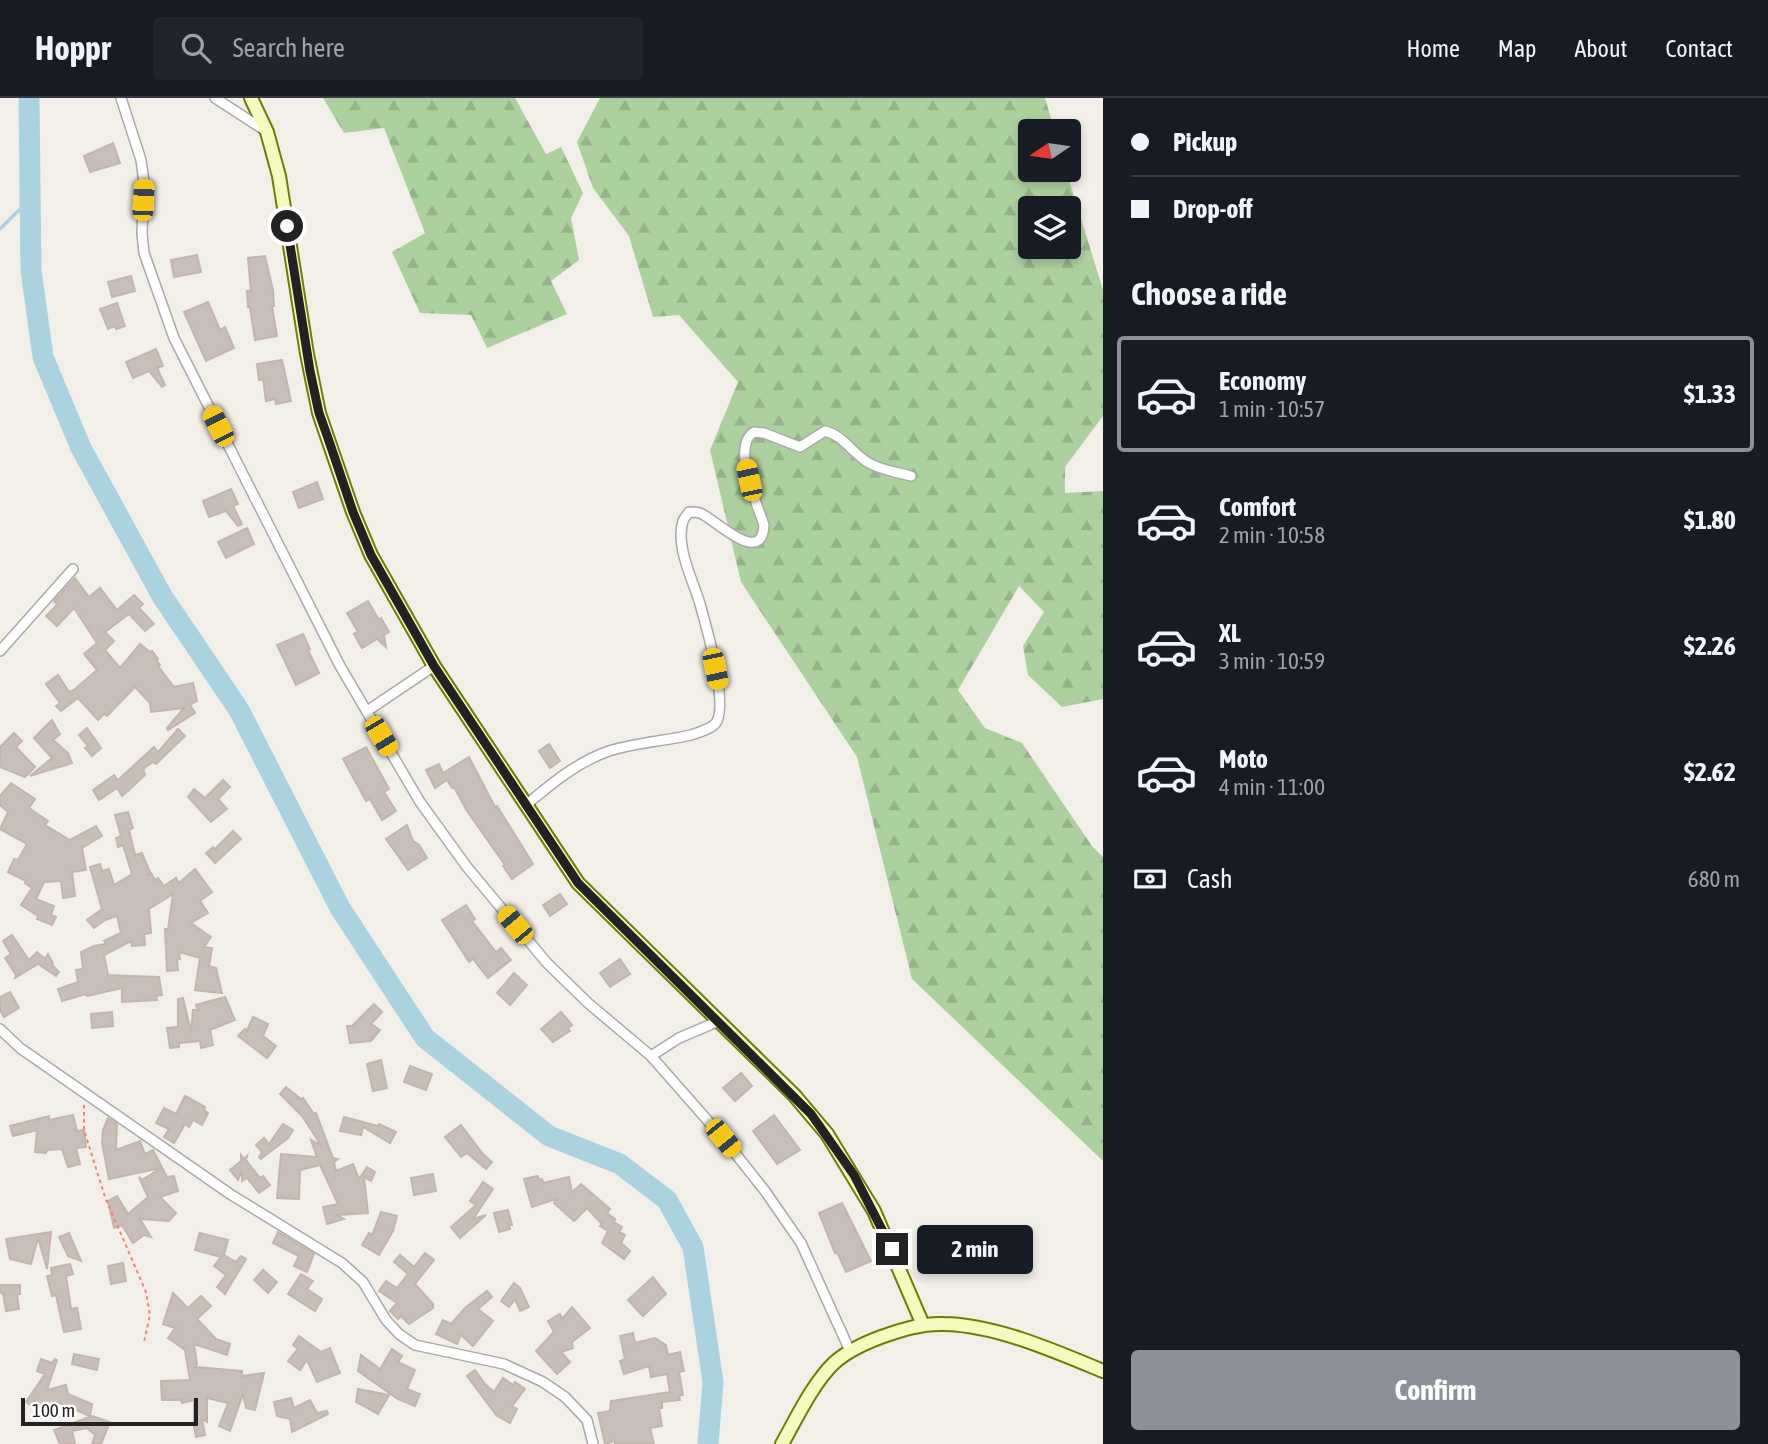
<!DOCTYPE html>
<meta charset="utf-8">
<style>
:root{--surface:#171b24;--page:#20242c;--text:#f1f3f6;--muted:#9ea1a6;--line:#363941;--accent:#8c9099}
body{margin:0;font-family:"Asap Condensed",sans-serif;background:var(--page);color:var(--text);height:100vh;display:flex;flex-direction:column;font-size:26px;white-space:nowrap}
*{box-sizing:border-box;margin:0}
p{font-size:23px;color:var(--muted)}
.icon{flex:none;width:38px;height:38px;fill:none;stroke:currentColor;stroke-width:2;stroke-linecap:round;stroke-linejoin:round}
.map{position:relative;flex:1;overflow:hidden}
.panel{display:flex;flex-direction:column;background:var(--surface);width:665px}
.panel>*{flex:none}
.banner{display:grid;align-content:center;height:154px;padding:0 28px;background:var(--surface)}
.needle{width:46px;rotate:257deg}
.fabs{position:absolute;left:1018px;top:21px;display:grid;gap:14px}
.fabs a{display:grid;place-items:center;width:63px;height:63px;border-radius:7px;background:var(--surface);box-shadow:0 4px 10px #0003;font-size:35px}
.scale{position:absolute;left:21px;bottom:18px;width:177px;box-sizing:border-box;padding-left:7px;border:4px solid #222;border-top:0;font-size:19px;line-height:24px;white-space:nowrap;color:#222;-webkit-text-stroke:5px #fff;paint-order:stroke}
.end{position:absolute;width:32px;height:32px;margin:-16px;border:9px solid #222;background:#fff;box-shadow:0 0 0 4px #fff}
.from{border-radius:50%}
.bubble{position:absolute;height:49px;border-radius:7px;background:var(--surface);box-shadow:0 4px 10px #0003;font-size:23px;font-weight:700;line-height:49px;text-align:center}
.car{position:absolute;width:21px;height:42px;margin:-21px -10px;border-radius:9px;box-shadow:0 0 5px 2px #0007;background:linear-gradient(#f5c518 24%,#345 0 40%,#f5c518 0 76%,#345 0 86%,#f5c518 0)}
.banner b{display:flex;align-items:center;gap:24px;height:66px;font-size:26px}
.banner b+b{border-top:2px solid var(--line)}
.banner i{width:18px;height:18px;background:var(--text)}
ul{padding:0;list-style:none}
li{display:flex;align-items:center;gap:21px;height:116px;margin:0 14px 10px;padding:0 14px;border:4px solid transparent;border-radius:7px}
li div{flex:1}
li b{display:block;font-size:26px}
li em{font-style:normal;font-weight:700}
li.selected{border-color:var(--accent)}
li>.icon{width:63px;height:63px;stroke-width:1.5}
h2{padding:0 28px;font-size:32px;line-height:84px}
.pay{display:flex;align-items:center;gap:18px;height:77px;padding:0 28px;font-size:26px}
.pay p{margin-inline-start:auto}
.button{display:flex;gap:14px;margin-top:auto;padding:14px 28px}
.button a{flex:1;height:80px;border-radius:7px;background:var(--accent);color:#fff;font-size:28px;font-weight:700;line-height:80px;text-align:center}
header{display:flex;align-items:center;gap:42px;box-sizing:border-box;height:98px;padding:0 35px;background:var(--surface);border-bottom:2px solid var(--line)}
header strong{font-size:33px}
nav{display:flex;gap:38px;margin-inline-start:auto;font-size:24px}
.search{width:490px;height:63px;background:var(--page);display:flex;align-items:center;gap:18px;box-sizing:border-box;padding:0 24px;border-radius:7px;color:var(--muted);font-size:26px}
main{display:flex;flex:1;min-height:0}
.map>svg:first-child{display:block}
.forest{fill:url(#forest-firs);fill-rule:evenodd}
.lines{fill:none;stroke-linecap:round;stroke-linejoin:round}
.stream{stroke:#aad3df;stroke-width:3.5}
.river{stroke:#aad3df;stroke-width:21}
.building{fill:#c7bfb8;stroke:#c4b6ab;stroke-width:2}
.street-casing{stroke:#a9a9a9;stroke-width:12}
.secondary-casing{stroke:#707d05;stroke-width:16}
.path{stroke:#fa8072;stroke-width:2;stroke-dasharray:3.5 3.5;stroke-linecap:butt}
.street{stroke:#fff;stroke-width:9}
.secondary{stroke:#f7fabf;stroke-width:12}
.route{stroke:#222;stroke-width:9}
</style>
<header>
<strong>Hoppr</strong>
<div class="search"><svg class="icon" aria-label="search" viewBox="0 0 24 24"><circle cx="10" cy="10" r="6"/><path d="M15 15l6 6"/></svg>Search here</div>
<nav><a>Home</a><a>Map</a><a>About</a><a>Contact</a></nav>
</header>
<main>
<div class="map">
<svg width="1103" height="1346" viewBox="0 0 1103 1346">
<defs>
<pattern id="forest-firs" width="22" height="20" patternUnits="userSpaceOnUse" patternTransform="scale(1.75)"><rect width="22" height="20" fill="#add19e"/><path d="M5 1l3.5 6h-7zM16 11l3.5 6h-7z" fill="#95b388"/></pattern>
</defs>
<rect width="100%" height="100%" fill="#f2efe9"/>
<g class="forest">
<path d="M323,0H515L546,56L561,49L583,95L571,120L579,162L551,183L567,216L487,250L471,217L420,215L392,154L425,135L384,30L344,35Z"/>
<path d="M600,0H1045L1055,33H1031V72H1066L1103,192V318L1065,369V395L1103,393V601L1062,609L1028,577L1023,548L1044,514L1019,488L958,592L985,630L1022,645L1092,748L1103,759V1063L912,881L857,659L741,484L710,352L738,284L679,217L653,219L629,138L593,90L577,44ZM1031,110H1069V149H1031Z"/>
</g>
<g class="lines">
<path class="stream" d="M0,131L30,101"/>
<path class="river" d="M29,0L31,172L43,259L81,350L162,498L239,612L340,810L425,940L549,1038L620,1066L667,1102L693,1149L713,1284L708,1346"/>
</g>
<g class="building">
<path d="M113,45L120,65L90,74L84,58Z"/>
<path d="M197,157L201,174L174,179L171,162Z"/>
<path d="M265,158L273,192L274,208H272L277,238L255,242L250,209H248L247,193H251L248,160Z"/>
<path d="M131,178L135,193L112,199L108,184Z"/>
<path d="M208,204L220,232L225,229L234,250L206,263L184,214Z"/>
<path d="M117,205L125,228L116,231L115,228L108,231L100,211Z"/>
<path d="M156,251L163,268L157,270L165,287L162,289L149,273L133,280L126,264Z"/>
<path d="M282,262L291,303L276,306L275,301L266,303L263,281L259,282L257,266Z"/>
<path d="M317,384L323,401L299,410L293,394Z"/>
<path d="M231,391L238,406L233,408L242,426L238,428L226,413L209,419L203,403Z"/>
<path d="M247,430L254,446L226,460L218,444Z"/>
<path d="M75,480L89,499L100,490L117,512L134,497L143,506L139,510L154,526L145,533L129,516L105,534L114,543L105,552L120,570L140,546L150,554L152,553L158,561L156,562L160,567L158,568L174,589L193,585L197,603L190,607L195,615L168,632L167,630L184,610L151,614L150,605L135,589L107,618L104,616L98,622L78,600L61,613L56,608L60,605L46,586L58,577L69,594L74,592L97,572L84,556L97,545L74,510L57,528L46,518L57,507L54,503Z"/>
<path d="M368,503L379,522L381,520L389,534L384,537L386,549L377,541L362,550L354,536L358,534L347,515Z"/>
<path d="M303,536L310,551L308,552L319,575L296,587L277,547Z"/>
<path d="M52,622L60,636L53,642L68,655L72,665L30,678L52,660L34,640Z"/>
<path d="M87,630L101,650L92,658L85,650L88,648L79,637Z"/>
<path d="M178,631L185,638L156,666L153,664L143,671L145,677L129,692L122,698L117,690L99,702L93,692L114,677L118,682L154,649L158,654Z"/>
<path d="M14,635L22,643L16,649L35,669L25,679L0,669V649Z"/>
<path d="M549,646L560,663L550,670L539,653Z"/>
<path d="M366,649L389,691L384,694L396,713L382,722L370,701L366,703L343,661Z"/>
<path d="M469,659L495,709L497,708L533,766L512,781L503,768L505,767L467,713L454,689L452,690L447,682L435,690L426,672L439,666L443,675Z"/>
<path d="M223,682L230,689L218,701L227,711L211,724L188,699L194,691L205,700Z"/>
<path d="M11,685L35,701L29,710L48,723L45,727L70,742L96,728L102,738L82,750L86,772L72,774L75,798L63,800L61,783L44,784L36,801L54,808L51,817L56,819L52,827L37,821L38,818L21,807L32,790L25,785L26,783L8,774L14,761L18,762L27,746L0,731L8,714L0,707V698Z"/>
<path d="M128,714L133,730L129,732L135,757L142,755L150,774L147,777L151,775L155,782L158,780L164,788L176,780L179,785L195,771L212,794L200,803L208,815L191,825L211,839L204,849L212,850L209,868L216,870L222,895L195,892L200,860L179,854L180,861L177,862L178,872L167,873L165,831H168L173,796L149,811L151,835L144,836L145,847L132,848L131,843L104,857L108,877L159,879L162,897L156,898L157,902L122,904V890L87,898L86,896L62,903L58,891L78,884L76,872L83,871L81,854L94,848L106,846L104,843L121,835L117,818L105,822L94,830L87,822L102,811L90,769L100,766L102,773L109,771L114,787L132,776L123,747L118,749L116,740L121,738L115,717Z"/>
<path d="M407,727L413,743L419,747L427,760L408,772L386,741Z"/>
<path d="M233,733L241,741L215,765L206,755L213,749L215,751Z"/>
<path d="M560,796L567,806L550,818L543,807Z"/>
<path d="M466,807L475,821L472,823L496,854L501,850L511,862L488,880L473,861L469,864L442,822Z"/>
<path d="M12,837L29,862L37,854L45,861L48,856L53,865L52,867L59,874L56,878L38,866L15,880L16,877L5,860L11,856L3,843Z"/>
<path d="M620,861L630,876L610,889L600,875Z"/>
<path d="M514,875L527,887L510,907L497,895Z"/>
<path d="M10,894L19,910L4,919L0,912V899Z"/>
<path d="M225,899L235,922L210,932L213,947L201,950L200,943L179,945V949L170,950L167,930L178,929V901L183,900L191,934L193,912H198L196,907Z"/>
<path d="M374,906L382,914L371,926L380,932L371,943L350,945L347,928H352Z"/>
<path d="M112,914L113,928L92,930L91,916Z"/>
<path d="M561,914L572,927L568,930L570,933L553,944L541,931Z"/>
<path d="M253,919L268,926L263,938L276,948L267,960L238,938L245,931L247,933Z"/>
<path d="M381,962L387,990L373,993L367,966Z"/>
<path d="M410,968L432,976L426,992L404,984Z"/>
<path d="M741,975L752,988L735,1003L723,990Z"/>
<path d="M286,989L301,1001L303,1000L314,1016L316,1015L333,1060L338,1061L334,1064L336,1073L353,1066L359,1081L367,1069L375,1074L371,1083L364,1079L368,1115L337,1117L344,1121L327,1126L323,1109L338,1106L320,1067L300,1072L299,1101L277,1100L281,1056L317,1059L311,1042L321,1047L302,1018L280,996Z"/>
<path d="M185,998L205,1009L204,1012L208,1015L202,1027L193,1022L189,1029L185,1026L174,1045L164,1039L169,1031L156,1025L164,1010L176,1016Z"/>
<path d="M73,1017L77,1033L84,1032L86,1049L76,1050L80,1066L68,1069L62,1051L47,1052L46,1055L35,1054L37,1032L13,1038L10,1028L49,1018V1022Z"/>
<path d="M774,1017L800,1052L777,1066L753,1033Z"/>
<path d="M344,1019L378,1028L379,1026L396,1034L390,1045L363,1029L361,1037L340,1033Z"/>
<path d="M108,1020L117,1026L116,1052L140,1043L145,1056L153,1052L167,1079L174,1078L178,1093L160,1099L176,1115L169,1123L140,1121L151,1139L144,1137L133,1145L122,1127L114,1130L108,1103L117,1098L128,1116L148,1099L139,1079L142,1082L161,1070L109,1081L102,1045L103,1032Z"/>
<path d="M283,1026L293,1032L288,1040L261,1061L259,1059L262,1054L256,1047L264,1040L269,1046Z"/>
<path d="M461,1027L483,1056L492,1064L486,1071L467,1055L461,1059L445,1039Z"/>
<path d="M241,1057L244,1061L247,1058L246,1062L260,1080L263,1078L270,1087L259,1095L247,1080L242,1083V1072L238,1082L230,1072L241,1063Z"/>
<path d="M433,1076L436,1093L414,1097L411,1080Z"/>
<path d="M538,1078L539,1082L542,1081L543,1085L569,1079L572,1094L581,1086L610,1111L607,1115L615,1121L614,1124L622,1129L619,1134L625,1137L621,1145L630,1153L624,1161L602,1145L608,1133L600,1128L602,1126L587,1110L574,1123L554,1105L556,1101L532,1109L524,1081Z"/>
<path d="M483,1084L493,1091L473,1121L486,1117L460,1140L451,1129L476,1107L470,1103Z"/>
<path d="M842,1105L871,1163L846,1174L837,1154L835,1155L819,1115Z"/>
<path d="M508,1112L512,1127H509L510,1131L499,1134L494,1115Z"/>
<path d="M381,1114L397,1118L393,1133L379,1157L362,1147L369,1135L372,1137Z"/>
<path d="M51,1134L47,1171L38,1140L31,1166L10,1161L6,1141Z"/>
<path d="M278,1134L314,1156L307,1174L294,1168L299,1158L273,1145Z"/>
<path d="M69,1135L81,1163L68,1158L59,1139Z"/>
<path d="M200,1135L228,1142L224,1157L236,1164L241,1158L246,1161L225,1196L217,1189L226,1177L214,1168L221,1159L195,1152L199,1137L202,1140Z"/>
<path d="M425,1155L434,1162L415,1186L433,1206V1210L409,1226L401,1218L398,1221L390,1213L397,1205L379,1193L386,1183L397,1190L408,1176L394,1164L400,1157L414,1169Z"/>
<path d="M123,1165L126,1183L111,1186L108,1168Z"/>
<path d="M70,1166L73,1176L66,1178L71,1211L77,1210L81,1231L64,1234L56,1197L52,1198L47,1178L52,1177L51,1170Z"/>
<path d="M263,1172L277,1184L268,1195L254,1182Z"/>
<path d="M301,1176L313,1183L307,1191L322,1201L315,1213L288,1196Z"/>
<path d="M653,1179L666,1196L643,1218L628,1202Z"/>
<path d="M514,1185L520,1190L529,1209L520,1213L515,1201L509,1209L501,1203Z"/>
<path d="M0,1187H20V1196H17L19,1211L6,1213L3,1195H0Z"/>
<path d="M487,1193L492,1199L478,1211L493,1223L473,1248L461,1237L457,1246L436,1236L443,1222L451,1226L466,1209Z"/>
<path d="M173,1195L188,1210L201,1198L211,1208L197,1221L216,1241L230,1246L227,1257L194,1246L197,1266L195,1269L242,1273V1278L264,1275L255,1312L246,1310L243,1296L230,1333L219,1328L228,1305L207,1300V1324L202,1321L205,1337L196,1339L194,1329V1302L182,1305L181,1302H162L161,1283L190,1282L185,1252L168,1240L175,1230L163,1226Z"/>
<path d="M572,1209L590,1230L572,1244L573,1250L561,1254L570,1264L557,1276L536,1253L554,1234L548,1223L560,1216L562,1221Z"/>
<path d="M633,1235L635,1245L655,1240L666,1247L668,1257L680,1254L684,1273L679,1274L683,1297L679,1298L680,1302L662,1304V1310H659L662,1328L650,1330L654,1346H615V1343L605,1346L598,1315L610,1313L611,1303L670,1294L667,1276L651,1279L649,1268L624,1276L620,1263L625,1261L620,1238Z"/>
<path d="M299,1238L321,1254L330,1250L340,1275L317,1284L307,1262L300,1272L288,1263L298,1251L293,1247Z"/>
<path d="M392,1251L402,1258L398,1264L415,1272L407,1291L420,1296L415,1308L398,1301L358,1273L361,1257L380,1271Z"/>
<path d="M74,1256L99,1261L97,1272L72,1266Z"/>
<path d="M41,1261L52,1265L55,1261L57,1262L47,1292L66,1287L68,1296L92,1306L90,1318L57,1304L48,1318L26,1304L45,1276L37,1273Z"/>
<path d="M475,1272L485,1286L494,1294L503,1280L513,1287L515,1284L525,1291L512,1308L517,1311L510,1325L497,1318L467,1278Z"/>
<path d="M358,1291L389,1297L378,1316L356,1304Z"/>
<path d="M291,1300L294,1310L310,1302L317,1315L327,1313L328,1316L292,1334L290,1321L277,1318L274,1304Z"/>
<path d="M92,1318L110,1324L101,1346H92L95,1337L87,1330L72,1333L75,1346H60L54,1332Z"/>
</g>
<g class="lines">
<g class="street-casing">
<g id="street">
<path d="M121,0L141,62L144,84L142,135L144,155L174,240L340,568L420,704L467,769L547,865L588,905L651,958L723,1040L765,1093L801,1145L850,1253"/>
<path d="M215,0L266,33"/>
<path d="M0,553L73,471"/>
<path d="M367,613L434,568"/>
<path d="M526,707C551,686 577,664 609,653C635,645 664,643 691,637C699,634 709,632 715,626C730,611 706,527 700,506C693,482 675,448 683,423C684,420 687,417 689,414C693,414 697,414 700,415C714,420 762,470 764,427C757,406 731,348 754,334L764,335L800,349L825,333C842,337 852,354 867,364C880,372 896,374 911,378"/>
<path d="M0,931L20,950L230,1096L342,1165L363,1184L386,1222L399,1236L415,1247L504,1266L543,1284L565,1299L587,1322L593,1346"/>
<path d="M651,958L679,940L719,923"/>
</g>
</g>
<g class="secondary-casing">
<g id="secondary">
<path d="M251,0L267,34L279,78L307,256L319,315L353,414L371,457L434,568L578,785L794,997L827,1036L874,1113L923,1227"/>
<path d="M782,1346C796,1321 813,1285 834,1265C847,1253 865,1245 881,1239C901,1232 922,1225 944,1226C996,1227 1055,1253 1103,1273"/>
</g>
</g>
<path class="path" d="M84,1007V1032L105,1099L146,1194L150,1217L144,1244"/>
<use href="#street" class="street"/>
<use href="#secondary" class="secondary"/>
</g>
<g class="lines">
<path class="route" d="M287,128L310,273L319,315L328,340L353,414L371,457L434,568L578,785L811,1016L854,1077L892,1151"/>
</g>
</svg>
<div class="fabs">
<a><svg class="needle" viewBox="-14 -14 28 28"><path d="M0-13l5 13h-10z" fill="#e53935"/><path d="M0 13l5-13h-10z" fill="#9ea1a6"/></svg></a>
<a><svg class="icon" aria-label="layers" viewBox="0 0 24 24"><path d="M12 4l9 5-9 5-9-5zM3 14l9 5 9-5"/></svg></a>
</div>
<div class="scale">100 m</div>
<i class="end from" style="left:287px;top:128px"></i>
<i class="end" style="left:892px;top:1151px"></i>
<div class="bubble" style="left:917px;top:1127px;width:116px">2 min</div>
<i class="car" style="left:143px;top:102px;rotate:3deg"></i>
<i class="car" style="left:218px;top:328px;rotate:333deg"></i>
<i class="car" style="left:749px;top:382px;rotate:348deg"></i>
<i class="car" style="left:715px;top:571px;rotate:168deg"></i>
<i class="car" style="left:381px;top:638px;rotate:149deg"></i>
<i class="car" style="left:515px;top:827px;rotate:320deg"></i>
<i class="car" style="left:723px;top:1040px;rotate:141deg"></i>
</div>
<section class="panel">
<div class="banner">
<b><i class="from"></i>Pickup</b>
<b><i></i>Drop-off</b>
</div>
<h2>Choose a ride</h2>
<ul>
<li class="selected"><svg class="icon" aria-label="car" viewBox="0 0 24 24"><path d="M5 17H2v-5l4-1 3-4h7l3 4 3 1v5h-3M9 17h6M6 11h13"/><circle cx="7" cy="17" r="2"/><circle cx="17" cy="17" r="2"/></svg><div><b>Economy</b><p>1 min · 10:57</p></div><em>$1.33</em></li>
<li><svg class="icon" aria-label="car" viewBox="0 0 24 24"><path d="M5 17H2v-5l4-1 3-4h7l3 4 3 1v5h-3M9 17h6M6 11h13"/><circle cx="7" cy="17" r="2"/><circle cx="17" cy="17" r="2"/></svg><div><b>Comfort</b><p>2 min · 10:58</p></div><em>$1.80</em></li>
<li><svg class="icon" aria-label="car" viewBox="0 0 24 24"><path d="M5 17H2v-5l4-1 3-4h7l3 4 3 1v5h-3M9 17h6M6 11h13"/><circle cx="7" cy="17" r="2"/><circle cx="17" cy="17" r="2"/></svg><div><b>XL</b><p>3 min · 10:59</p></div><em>$2.26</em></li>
<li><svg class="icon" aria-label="car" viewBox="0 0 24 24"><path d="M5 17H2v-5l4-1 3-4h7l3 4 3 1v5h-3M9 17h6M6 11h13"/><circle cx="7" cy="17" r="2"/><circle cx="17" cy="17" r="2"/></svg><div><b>Moto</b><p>4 min · 11:00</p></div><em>$2.62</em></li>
</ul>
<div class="pay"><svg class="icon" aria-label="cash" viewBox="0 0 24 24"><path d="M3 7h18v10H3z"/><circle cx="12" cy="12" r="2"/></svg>Cash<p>680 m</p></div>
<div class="button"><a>Confirm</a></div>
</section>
</main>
